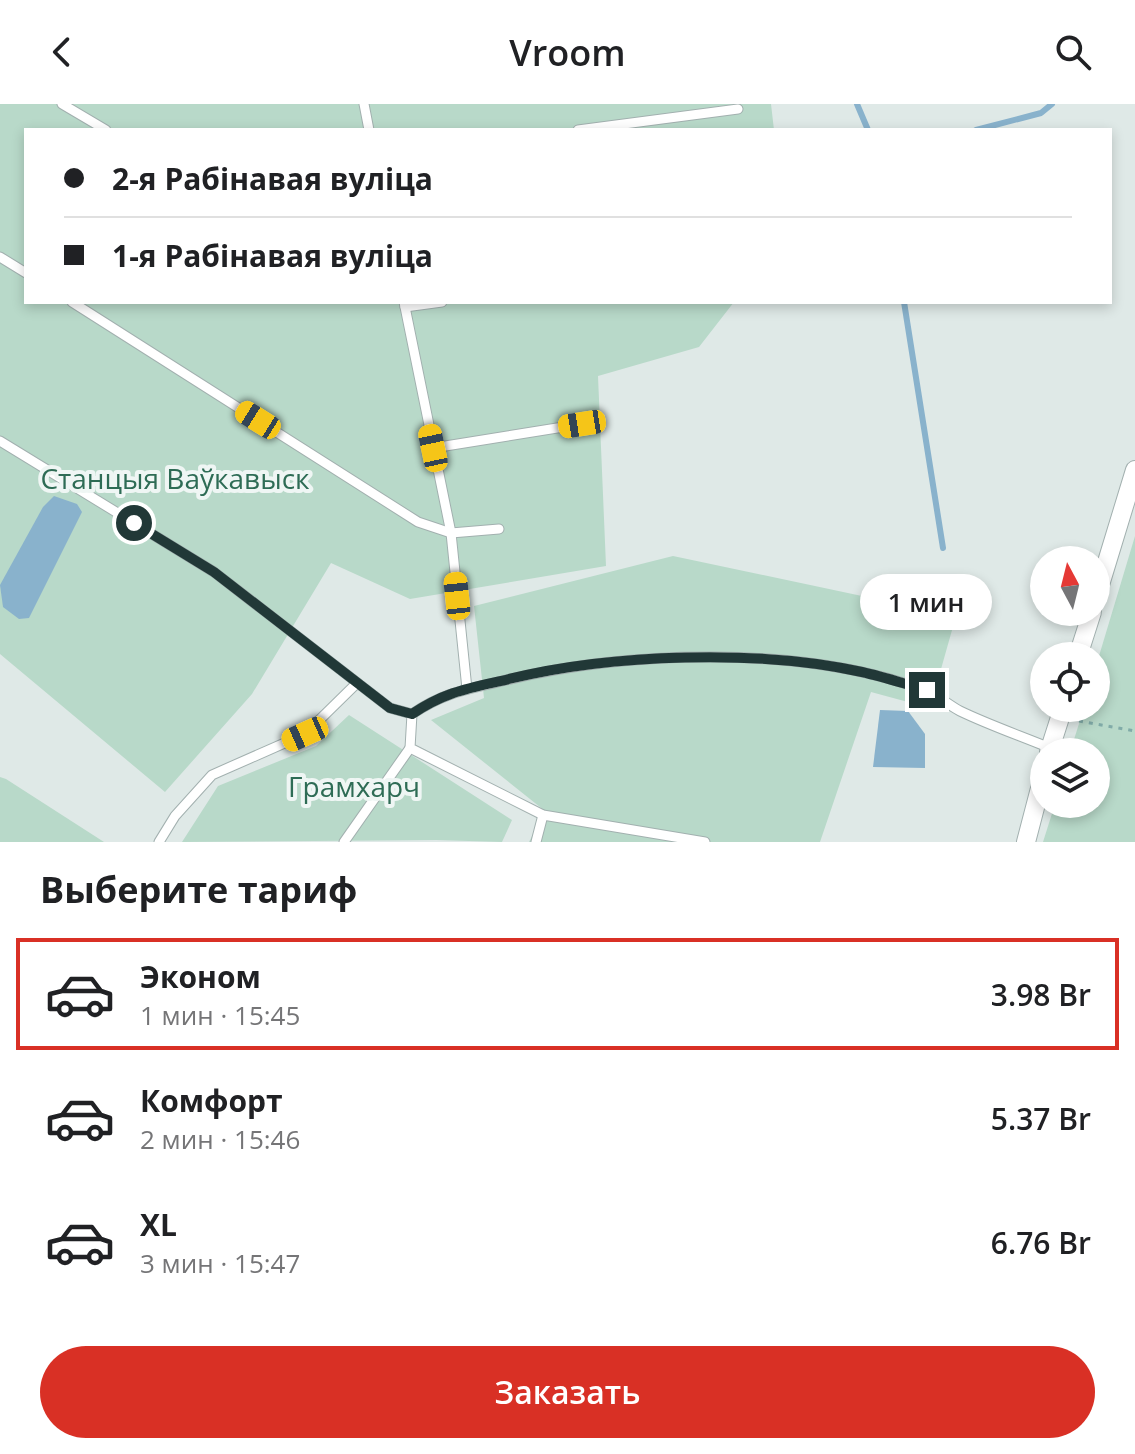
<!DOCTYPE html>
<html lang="ru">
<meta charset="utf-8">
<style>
:root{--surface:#fff;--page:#f2f2f2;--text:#202124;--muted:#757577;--line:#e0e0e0;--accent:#d93025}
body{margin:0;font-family:"Open Sans",sans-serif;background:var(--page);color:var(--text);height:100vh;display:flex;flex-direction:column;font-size:30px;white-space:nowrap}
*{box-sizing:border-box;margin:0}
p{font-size:26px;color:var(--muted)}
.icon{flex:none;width:44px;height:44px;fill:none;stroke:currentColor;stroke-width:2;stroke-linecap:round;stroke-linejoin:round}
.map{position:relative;height:738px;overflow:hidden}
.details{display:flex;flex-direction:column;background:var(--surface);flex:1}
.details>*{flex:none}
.top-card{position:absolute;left:24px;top:24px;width:1088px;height:176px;border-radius:0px;box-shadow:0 4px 12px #0003;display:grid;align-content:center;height:176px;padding:0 40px;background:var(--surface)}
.needle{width:52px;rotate:353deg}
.tools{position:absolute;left:1030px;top:442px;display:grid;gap:16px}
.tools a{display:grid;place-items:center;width:80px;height:80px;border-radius:50%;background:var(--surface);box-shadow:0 4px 12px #0003;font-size:40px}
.end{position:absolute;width:36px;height:36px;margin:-18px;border:10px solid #213837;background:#fff;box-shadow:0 0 0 4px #fff}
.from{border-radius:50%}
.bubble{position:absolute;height:56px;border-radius:28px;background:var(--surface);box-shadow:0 4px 12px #0003;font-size:26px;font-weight:600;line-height:56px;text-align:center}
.car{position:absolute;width:24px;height:48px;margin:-24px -12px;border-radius:10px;box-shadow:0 0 6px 2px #0007;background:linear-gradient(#f5c518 24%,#345 0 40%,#f5c518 0 76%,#345 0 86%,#f5c518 0)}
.top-card b{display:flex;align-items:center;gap:28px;height:76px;font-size:30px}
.top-card b+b{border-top:2px solid var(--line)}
.top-card i{width:20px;height:20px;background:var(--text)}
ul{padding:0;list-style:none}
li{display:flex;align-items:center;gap:24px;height:112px;margin:0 16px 12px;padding:0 24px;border:4px solid transparent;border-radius:0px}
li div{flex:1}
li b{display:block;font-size:30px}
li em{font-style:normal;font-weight:600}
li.selected{border-color:var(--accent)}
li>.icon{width:72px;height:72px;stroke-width:1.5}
h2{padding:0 40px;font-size:36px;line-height:96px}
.action{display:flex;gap:16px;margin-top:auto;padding:16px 40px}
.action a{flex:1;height:92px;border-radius:48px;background:var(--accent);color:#fff;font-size:32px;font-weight:600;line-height:92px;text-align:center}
header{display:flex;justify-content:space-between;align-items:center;height:104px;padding:0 40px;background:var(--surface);font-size:36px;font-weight:600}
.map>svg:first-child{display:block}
.green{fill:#b8d9c9}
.water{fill:#89b2cc}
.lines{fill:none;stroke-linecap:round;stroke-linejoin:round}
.stream{stroke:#89b2cc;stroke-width:6}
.lane-casing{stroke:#a2b0af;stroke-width:11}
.street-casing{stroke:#a2b0af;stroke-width:20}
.path{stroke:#81aba8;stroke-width:3;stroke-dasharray:4 6;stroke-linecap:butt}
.lane{stroke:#fff;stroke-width:9}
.street{stroke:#fff;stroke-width:18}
.route{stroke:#213837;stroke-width:10}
.labels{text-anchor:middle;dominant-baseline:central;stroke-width:8;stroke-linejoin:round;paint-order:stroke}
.park-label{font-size:28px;fill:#2e6c55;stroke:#eff6f4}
</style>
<header><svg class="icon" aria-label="back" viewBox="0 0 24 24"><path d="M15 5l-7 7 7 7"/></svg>Vroom<svg class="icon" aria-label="search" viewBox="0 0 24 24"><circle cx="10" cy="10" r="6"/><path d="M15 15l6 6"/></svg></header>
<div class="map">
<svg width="1135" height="738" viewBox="0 0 1135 738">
<rect width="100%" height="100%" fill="#dfe9e7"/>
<g class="green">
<path d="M0,0H771L774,26H26V198H734L699,243L598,272L606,462L410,495L331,459L252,590L165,688L0,550Z"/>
<path d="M1135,432V738H1043L1055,700H1096V648H1070L1084,604H1096V562Z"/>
<path d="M673,452L956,512L930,604L871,588L820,738H529L545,707L431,616L484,594L474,502Z"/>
<path d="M349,611L512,716L502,738L436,736L182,738L218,682L316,642Z"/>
<path d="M0,673L6,675L104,738H0Z"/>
</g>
<g class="water">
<path d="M54,392L77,400L82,408L29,514L19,515L3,503L0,481L43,403Z"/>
<path d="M880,606L908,607L925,630V664L873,663Z"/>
</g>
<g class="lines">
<g class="stream">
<path d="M857,0L868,26"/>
<path d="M976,26L1041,9L1052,0"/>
<path d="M904,198L943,444"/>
</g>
<g class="lane-casing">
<g id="lane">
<path d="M62,0L106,26"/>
<path d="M364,0L369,26"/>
<path d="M578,26L738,5"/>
<path d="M0,153L26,169"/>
<path d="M72,198L418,418L451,429L499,425"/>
<path d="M404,198L451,429L467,585"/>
<path d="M405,203L442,198"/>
<path d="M0,337L214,468L390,604L412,610L410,644L543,711L705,738"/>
<path d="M433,344L582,320"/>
<path d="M412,610C445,588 465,586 502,577C628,546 801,541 924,586C937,590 948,601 960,607C989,621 1021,632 1050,644"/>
<path d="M159,738L175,712L212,671L305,630L357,579"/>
<path d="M344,738L410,644"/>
<path d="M536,738L543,711"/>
</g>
</g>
<g class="street-casing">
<g id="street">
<path d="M1096,494L1135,366"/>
<path d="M1078,552L1092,508"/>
<path d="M1049,648L1063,604"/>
<path d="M1026,738L1044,669"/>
</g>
</g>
<path class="path" d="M1079,617L1135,627"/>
<use href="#lane" class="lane"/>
<use href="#street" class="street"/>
</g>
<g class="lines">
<path class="route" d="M134,419L214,468L390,604L412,610C446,587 470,584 509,575C611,550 759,545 862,568C884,573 905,580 927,586"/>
</g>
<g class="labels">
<g class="park-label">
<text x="175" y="374">Станцыя Ваўкавыск</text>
<text x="354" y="682">Грамхарч</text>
</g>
</g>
</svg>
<div class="tools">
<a><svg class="needle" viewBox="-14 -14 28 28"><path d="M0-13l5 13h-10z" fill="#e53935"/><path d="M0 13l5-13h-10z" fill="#757577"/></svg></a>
<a><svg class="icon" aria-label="locate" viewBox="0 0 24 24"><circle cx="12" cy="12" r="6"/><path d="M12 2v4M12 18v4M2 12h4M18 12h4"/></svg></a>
<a><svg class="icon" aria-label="layers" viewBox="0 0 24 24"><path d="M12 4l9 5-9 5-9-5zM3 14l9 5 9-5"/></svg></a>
</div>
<i class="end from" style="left:134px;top:419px"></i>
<i class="end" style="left:927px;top:586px"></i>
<div class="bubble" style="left:860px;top:470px;width:132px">1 мин</div>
<i class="car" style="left:258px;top:316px;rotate:302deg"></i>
<i class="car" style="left:582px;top:320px;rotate:261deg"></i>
<i class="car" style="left:433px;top:344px;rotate:348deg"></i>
<i class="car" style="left:457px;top:492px;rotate:354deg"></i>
<i class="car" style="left:305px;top:630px;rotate:246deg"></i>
<div class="top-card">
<b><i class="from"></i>2-я Рабінавая вуліца</b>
<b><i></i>1-я Рабінавая вуліца</b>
</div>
</div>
<section class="details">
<h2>Выберите тариф</h2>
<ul>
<li class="selected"><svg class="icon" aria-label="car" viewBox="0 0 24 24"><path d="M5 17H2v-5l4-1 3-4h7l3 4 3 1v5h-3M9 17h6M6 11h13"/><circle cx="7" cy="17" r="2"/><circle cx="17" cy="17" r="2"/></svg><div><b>Эконом</b><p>1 мин · 15:45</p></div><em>3.98 Br</em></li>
<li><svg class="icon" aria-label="car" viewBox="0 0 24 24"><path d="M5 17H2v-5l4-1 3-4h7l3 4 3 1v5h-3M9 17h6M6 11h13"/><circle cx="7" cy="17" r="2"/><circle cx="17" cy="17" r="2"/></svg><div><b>Комфорт</b><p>2 мин · 15:46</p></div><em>5.37 Br</em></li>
<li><svg class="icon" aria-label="car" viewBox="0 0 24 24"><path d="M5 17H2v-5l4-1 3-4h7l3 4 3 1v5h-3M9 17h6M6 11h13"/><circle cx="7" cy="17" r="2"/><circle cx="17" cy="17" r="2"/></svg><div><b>XL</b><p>3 мин · 15:47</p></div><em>6.76 Br</em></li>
</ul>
<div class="action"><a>Заказать</a></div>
</section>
